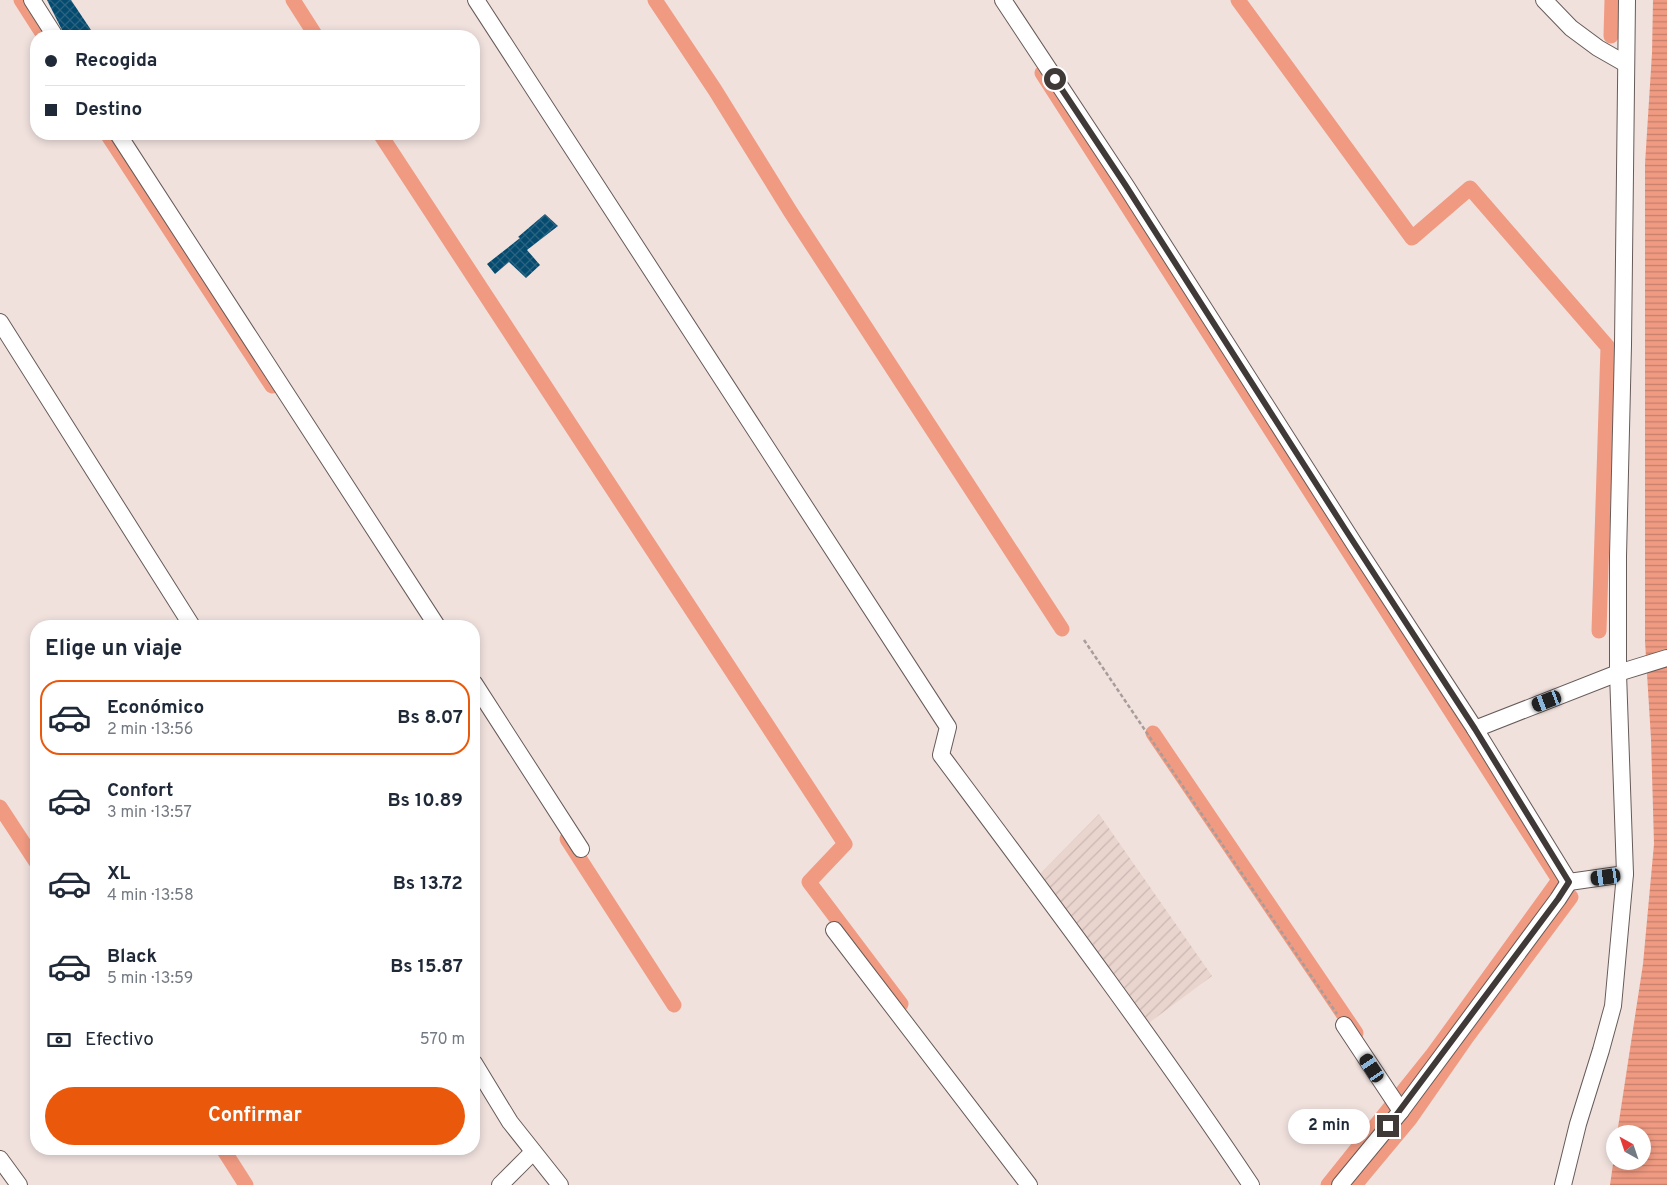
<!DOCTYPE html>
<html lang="es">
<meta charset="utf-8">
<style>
:root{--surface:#fff;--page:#f6f6f7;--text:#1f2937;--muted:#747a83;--line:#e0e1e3;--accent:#ea580c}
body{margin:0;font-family:Overpass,sans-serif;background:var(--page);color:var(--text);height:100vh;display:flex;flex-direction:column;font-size:19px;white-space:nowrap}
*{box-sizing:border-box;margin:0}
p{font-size:16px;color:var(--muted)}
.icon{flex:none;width:28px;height:28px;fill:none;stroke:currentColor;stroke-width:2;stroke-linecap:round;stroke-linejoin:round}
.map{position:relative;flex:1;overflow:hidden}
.panel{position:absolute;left:30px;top:620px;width:450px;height:535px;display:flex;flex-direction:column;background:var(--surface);border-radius:20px;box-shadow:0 2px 8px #0003}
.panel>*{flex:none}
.top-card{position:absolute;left:30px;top:30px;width:450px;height:110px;border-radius:20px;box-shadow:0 2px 8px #0003;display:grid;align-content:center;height:110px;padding:0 15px;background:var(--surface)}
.needle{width:32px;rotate:320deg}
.fabs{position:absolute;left:1606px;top:1125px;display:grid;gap:10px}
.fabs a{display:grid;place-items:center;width:45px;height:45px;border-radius:50%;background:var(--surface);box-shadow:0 2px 8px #0003;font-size:25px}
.end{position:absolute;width:22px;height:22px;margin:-11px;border:6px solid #3f3937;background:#fff;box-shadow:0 0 0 2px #fff}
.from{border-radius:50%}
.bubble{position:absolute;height:35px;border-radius:18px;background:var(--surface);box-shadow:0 2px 8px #0003;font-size:16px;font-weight:700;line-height:35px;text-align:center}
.car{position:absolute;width:15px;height:30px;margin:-15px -8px;border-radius:6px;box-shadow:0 0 4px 1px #0007;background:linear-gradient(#222 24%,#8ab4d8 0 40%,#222 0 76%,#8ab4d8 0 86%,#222 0)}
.top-card b{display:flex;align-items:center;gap:18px;height:48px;font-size:19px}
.top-card b+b{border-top:1px solid var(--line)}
.top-card i{width:12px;height:12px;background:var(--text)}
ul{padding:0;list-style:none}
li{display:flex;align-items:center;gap:15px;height:75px;margin:0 10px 8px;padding:0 5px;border:2px solid transparent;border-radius:20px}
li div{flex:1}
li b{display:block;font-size:19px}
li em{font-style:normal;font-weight:700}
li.active{border-color:var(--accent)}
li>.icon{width:45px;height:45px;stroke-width:1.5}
h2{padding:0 15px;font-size:22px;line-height:60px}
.pay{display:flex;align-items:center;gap:12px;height:55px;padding:0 15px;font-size:19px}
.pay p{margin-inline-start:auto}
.action{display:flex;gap:10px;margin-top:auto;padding:10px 15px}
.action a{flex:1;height:58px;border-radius:30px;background:var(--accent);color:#fff;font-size:20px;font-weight:700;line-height:58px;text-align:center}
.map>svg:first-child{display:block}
.industrial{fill:url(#industrial-furrows)}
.water{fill:url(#water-rules)}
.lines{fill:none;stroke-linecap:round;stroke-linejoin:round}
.canal{stroke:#f09a82;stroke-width:15}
.building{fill:url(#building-cross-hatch)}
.minor-casing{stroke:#675b58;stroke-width:18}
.path{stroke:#a89d9a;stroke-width:2.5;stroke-dasharray:4 2.5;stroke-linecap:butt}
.minor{stroke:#fff;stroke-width:16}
.route{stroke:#3f3937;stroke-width:6}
</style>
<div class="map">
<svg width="1667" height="1185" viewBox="0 0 1667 1185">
<defs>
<pattern id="industrial-furrows" width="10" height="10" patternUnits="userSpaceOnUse" patternTransform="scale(1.25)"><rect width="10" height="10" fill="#ead4ce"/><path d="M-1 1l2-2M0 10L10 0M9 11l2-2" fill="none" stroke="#cab7b2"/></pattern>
<pattern id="water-rules" width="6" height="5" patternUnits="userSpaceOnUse" patternTransform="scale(1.25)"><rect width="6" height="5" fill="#f09a82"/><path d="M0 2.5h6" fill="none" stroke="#c47f6b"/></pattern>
<pattern id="building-cross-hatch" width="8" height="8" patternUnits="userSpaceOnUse" patternTransform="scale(1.25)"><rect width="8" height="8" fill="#044b6f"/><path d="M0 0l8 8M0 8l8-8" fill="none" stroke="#2b6380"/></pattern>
</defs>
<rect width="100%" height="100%" fill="#f0e1dd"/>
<path class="industrial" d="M1099,814L1212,976L1146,1025L1038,876Z"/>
<path class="water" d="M1653,0H1667V1185H1610L1615,1150V1161H1642V1134H1617L1643,964L1654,844L1651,739L1645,641V164L1652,53Z"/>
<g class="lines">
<g class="canal">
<path d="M21,0L44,36"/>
<path d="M293,0L316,36"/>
<path d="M655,0L715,90L790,211L1062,629"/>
<path d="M1238,0L1412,238L1470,188L1608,347L1599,631"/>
<path d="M1611,36L1612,0"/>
<path d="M1042,73L1559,880L1433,1054L1328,1185"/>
<path d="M107,134L272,386"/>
<path d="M380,134L845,844L809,882L901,1004"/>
<path d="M1153,733L1356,1033"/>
<path d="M0,807L36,862"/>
<path d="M567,839L674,1005"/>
<path d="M223,1149L246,1185"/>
<path d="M1355,1185L1410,1119L1467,1037L1571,897"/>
</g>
</g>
<g class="building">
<path d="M47,0H71L95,36H65Z"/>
<path d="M545,214L558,226L527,250L540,265L526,278L509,262L495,274L487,264L520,238L518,237Z"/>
</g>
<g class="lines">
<g class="minor-casing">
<g id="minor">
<path d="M32,0L55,36"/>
<path d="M476,0L948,727L941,755C1047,897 1153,1038 1251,1185"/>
<path d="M1003,0L1126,186L1355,545L1475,729L1569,882"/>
<path d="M1544,0L1571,28L1598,48L1626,64"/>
<path d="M118,134L437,626"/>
<path d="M0,322L192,626"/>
<path d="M474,683L581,849"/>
<path d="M1475,729L1618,673L1667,658"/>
<path d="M1569,882L1625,874"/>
<path d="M834,930L1029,1185"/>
<path d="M1344,1025L1401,1111"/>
<path d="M474,1063L510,1122L560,1185"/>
<path d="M0,1159L19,1185"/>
<path d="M500,1185L533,1152"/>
<path d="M1340,1185L1401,1111L1558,899L1569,882"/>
<path d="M1563,1185L1578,1124L1601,1050L1613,1006L1625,874L1618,673V556L1623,345L1627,0"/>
</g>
</g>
<path class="path" d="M1084,640L1337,1014"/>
<use href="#minor" class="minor"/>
</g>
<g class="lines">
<path class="route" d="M1055,79L1126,186L1345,529L1475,729L1569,882L1558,899L1388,1126"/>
</g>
</svg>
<div class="fabs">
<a><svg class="needle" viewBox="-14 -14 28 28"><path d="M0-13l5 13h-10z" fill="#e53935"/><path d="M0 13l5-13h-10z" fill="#747a83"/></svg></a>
</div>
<i class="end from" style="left:1055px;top:79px"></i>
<i class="end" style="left:1388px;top:1126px"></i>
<div class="bubble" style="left:1288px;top:1109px;width:82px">2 min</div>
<i class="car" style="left:1547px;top:701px;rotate:249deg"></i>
<i class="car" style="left:1606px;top:877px;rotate:262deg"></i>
<i class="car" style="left:1372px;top:1068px;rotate:327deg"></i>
<div class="top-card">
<b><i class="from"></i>Recogida</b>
<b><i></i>Destino</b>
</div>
<section class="panel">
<h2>Elige un viaje</h2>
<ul>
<li class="active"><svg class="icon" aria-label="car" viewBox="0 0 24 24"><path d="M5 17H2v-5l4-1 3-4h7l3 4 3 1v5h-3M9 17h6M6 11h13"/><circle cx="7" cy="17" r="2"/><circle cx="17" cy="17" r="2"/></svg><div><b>Económico</b><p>2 min · 13:56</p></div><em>Bs 8.07</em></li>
<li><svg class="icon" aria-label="car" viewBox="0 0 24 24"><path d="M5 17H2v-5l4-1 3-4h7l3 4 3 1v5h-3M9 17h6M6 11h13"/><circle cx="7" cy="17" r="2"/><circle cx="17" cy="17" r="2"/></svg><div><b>Confort</b><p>3 min · 13:57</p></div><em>Bs 10.89</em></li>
<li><svg class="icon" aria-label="car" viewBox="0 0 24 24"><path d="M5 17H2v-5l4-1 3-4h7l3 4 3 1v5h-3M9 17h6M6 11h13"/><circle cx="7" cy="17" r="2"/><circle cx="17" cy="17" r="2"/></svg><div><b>XL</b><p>4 min · 13:58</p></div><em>Bs 13.72</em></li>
<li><svg class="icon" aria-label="car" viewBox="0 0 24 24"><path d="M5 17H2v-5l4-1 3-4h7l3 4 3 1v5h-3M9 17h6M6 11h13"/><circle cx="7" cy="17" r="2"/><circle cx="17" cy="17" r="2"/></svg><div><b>Black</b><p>5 min · 13:59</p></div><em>Bs 15.87</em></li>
</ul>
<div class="pay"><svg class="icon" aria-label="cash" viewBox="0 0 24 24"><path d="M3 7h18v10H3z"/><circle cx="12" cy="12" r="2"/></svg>Efectivo<p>570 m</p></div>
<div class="action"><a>Confirmar</a></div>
</section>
</div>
